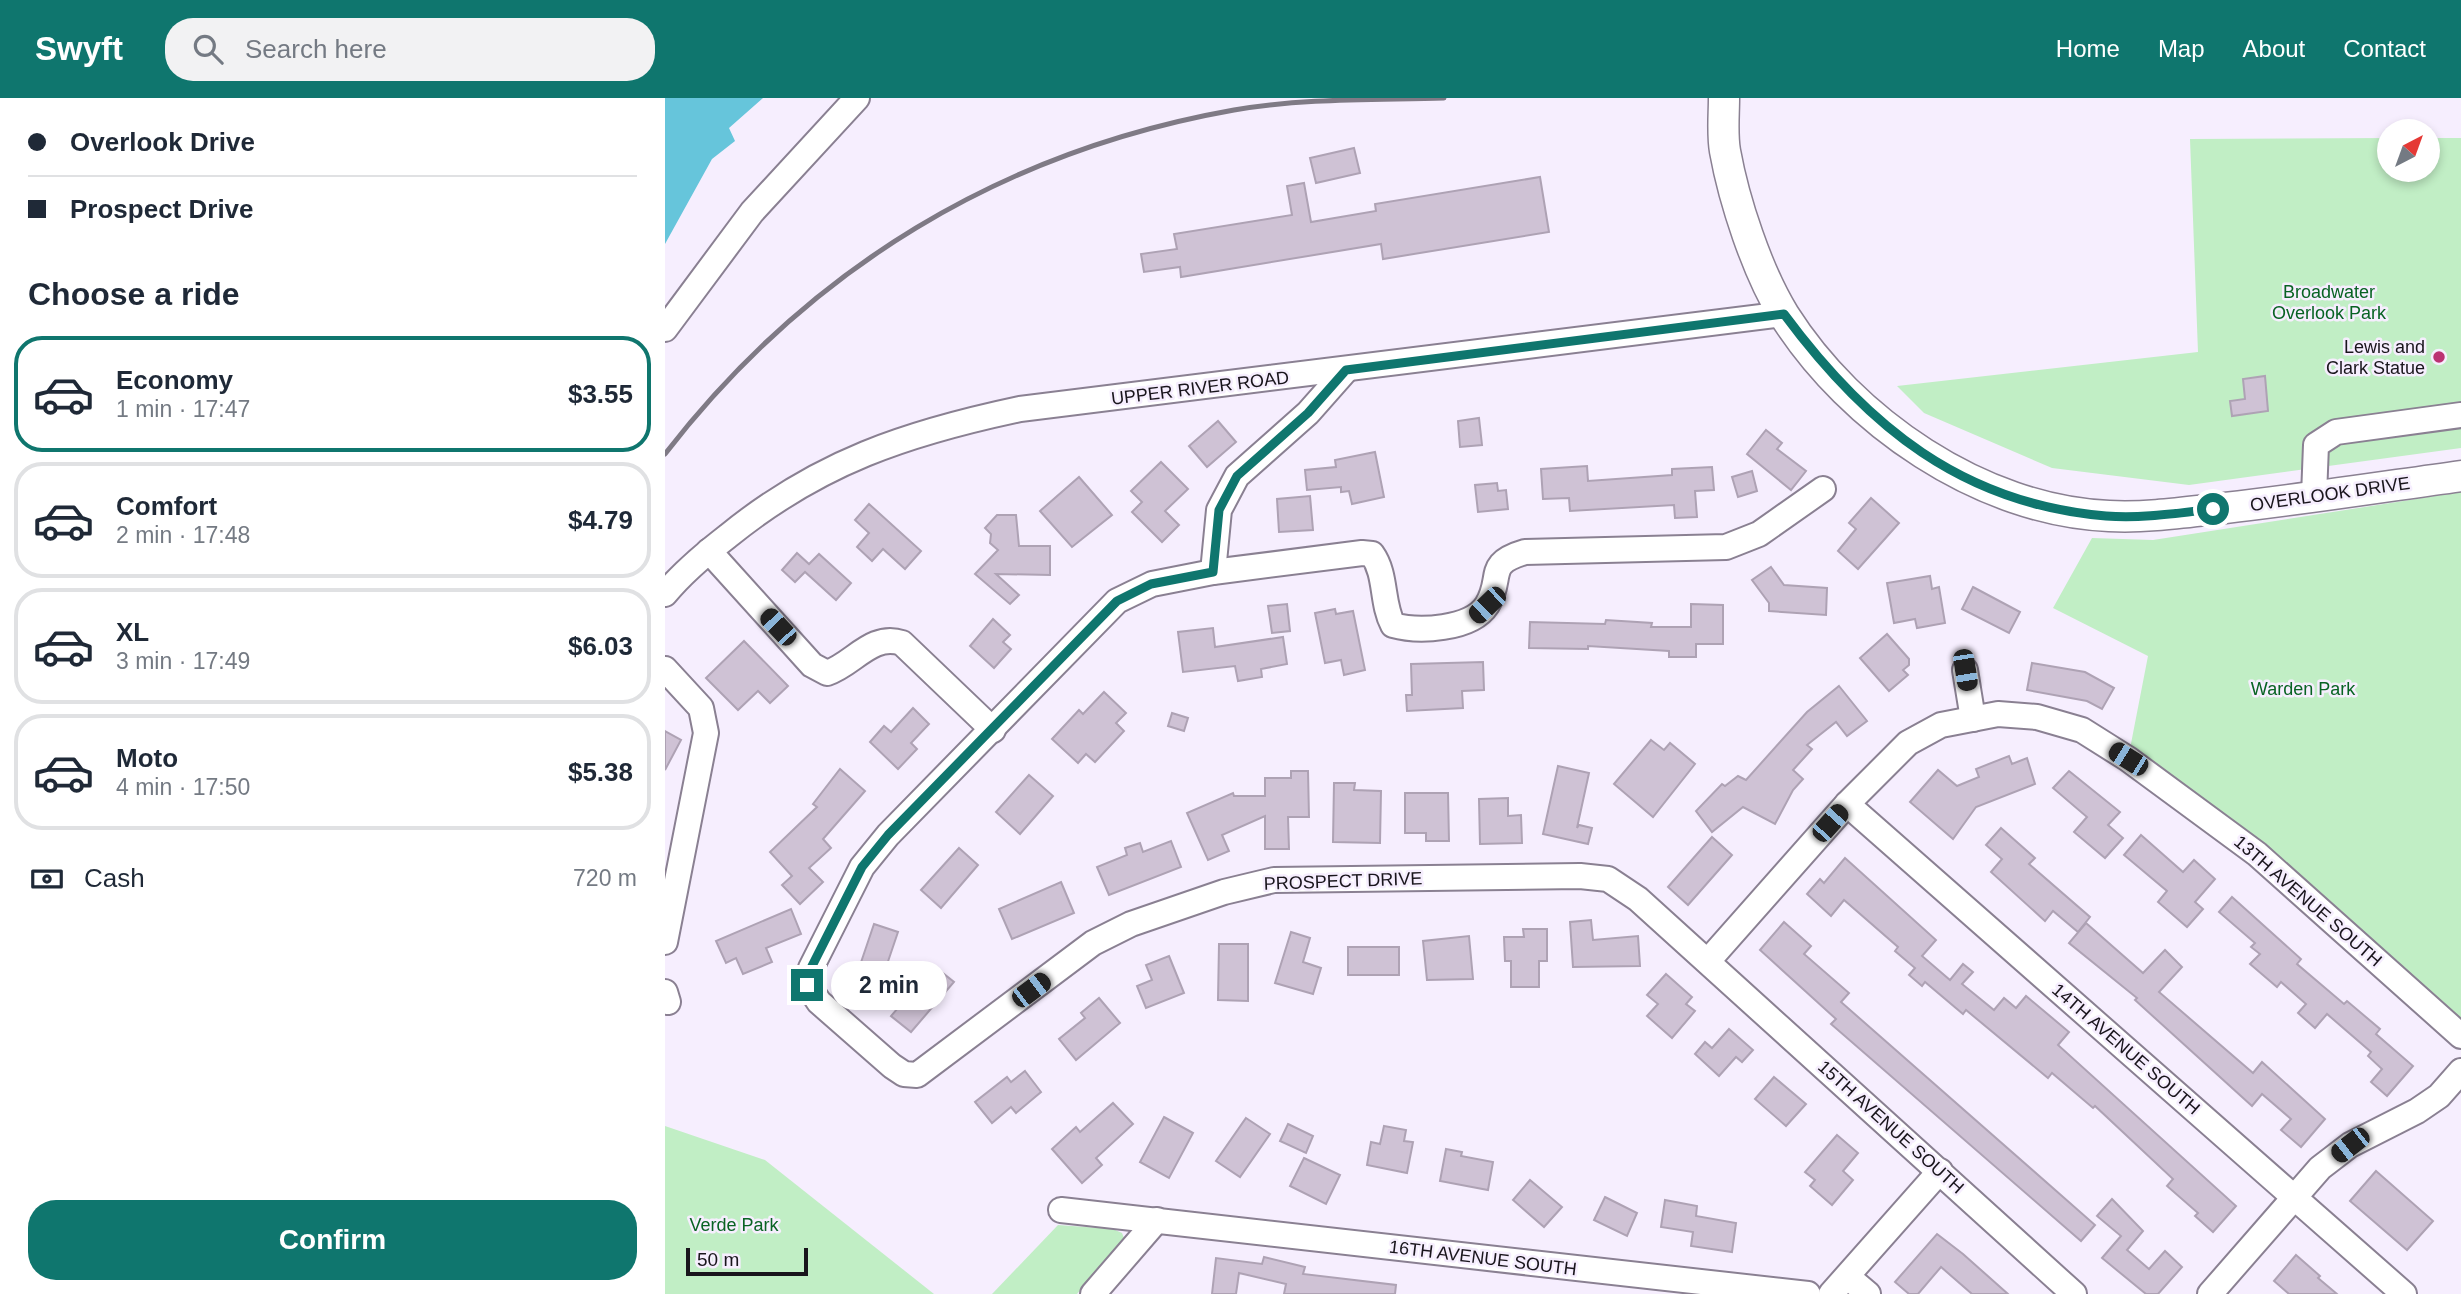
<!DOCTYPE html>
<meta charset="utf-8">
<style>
:root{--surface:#fff;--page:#f2f2f3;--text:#1f2937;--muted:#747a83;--line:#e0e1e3;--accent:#0f766e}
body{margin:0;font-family:Arial,sans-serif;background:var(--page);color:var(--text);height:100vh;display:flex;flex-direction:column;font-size:26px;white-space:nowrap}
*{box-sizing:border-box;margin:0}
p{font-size:23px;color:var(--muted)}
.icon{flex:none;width:38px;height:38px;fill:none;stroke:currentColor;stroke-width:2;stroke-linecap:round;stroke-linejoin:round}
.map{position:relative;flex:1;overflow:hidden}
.drawer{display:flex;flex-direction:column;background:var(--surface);width:665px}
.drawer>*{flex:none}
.guide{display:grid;align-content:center;height:154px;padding:0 28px;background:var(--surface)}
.needle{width:46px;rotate:41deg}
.controls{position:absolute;left:1712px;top:21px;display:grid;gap:14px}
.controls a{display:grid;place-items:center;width:63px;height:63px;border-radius:50%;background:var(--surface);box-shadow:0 4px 10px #0003;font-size:35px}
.scale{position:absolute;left:21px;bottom:18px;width:122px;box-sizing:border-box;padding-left:7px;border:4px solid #19151c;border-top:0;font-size:19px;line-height:24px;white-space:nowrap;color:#19151c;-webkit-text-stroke:5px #f6eefe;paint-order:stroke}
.end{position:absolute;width:32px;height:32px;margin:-16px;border:9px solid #0f766e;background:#fff;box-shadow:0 0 0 4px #fff}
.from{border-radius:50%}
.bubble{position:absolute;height:49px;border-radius:24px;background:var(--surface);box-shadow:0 4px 10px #0003;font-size:23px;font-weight:600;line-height:49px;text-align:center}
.car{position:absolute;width:21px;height:42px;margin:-21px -10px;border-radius:9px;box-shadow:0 0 5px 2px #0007;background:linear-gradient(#222 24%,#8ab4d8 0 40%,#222 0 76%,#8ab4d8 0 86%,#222 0)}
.guide b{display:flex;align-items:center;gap:24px;height:66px;font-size:26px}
.guide b+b{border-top:2px solid var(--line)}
.guide i{width:18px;height:18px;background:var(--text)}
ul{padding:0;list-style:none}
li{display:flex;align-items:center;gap:21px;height:116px;margin:0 14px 10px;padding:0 14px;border:4px solid var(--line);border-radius:28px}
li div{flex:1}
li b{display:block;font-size:26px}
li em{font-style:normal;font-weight:600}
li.active{border-color:var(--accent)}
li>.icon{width:63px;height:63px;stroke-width:1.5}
h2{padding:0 28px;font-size:32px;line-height:84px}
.pay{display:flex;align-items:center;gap:18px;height:77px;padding:0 28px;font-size:26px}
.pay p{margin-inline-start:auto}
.button{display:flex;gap:14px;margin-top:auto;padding:14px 28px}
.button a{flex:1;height:80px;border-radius:28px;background:var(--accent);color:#fff;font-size:28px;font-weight:600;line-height:80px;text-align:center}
header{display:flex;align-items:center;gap:42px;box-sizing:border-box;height:98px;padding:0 35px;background:var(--accent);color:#fff}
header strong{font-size:33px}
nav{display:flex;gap:38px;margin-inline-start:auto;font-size:24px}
.search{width:490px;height:63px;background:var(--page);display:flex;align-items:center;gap:18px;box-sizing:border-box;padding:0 24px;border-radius:28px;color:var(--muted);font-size:26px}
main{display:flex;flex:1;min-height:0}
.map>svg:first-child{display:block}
.green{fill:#c1eec5}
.water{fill:#66c5db}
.building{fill:#cfc2d5;stroke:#aea2b4;stroke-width:2}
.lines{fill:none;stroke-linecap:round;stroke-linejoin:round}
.minor-casing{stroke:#8a8092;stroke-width:28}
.major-casing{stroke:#8a8092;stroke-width:33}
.minor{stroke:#fff;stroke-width:24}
.major{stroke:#fff;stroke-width:30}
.rail{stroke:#7f7a85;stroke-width:5}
.route{stroke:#0f766e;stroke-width:9}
.poi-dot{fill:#bb3372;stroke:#f6eefe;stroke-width:2.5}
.labels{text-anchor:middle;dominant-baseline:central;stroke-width:5;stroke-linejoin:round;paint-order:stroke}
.park-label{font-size:18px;fill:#086323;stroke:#f6eefe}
.poi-label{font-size:18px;fill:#19151c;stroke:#f6eefe;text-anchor:end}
.street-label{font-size:18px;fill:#19151c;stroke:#f6eefe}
</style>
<header>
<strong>Swyft</strong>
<div class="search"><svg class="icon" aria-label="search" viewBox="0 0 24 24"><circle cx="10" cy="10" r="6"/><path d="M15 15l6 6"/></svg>Search here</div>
<nav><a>Home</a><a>Map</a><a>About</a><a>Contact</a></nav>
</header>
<main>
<section class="drawer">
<div class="guide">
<b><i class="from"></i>Overlook Drive</b>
<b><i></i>Prospect Drive</b>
</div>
<h2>Choose a ride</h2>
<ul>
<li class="active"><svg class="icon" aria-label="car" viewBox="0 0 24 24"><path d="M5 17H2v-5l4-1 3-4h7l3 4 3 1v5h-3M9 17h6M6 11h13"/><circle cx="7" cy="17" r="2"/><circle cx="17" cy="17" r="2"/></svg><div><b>Economy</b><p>1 min · 17:47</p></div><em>$3.55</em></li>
<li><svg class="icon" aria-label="car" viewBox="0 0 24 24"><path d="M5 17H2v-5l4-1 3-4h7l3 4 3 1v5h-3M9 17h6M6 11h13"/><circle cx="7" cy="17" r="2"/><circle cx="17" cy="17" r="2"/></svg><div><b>Comfort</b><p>2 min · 17:48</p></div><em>$4.79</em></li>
<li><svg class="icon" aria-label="car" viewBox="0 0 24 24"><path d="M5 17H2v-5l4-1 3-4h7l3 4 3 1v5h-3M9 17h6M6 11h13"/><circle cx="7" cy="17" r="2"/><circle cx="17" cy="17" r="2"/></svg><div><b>XL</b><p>3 min · 17:49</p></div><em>$6.03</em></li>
<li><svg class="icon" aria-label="car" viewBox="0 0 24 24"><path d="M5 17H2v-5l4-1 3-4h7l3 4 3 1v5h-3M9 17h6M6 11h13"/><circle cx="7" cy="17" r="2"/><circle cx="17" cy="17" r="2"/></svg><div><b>Moto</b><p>4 min · 17:50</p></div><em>$5.38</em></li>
</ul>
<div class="pay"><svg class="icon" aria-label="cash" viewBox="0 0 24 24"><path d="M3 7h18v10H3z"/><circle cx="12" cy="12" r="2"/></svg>Cash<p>720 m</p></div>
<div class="button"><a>Confirm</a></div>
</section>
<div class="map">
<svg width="1796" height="1196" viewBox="0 0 1796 1196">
<rect width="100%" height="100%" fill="#f6eefe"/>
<g class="green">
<path d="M1724,40V72H1762V40H1796V350L1524,387L1387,370L1259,315L1232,288L1533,254L1525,41Z"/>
<path d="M1796,394V938L1463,661L1483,558L1388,510L1427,440L1488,442Z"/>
<path d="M0,1028L100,1062L269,1196H0Z"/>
<path d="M393,1127L448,1131L457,1135L459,1140L412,1196H327Z"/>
</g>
<path class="water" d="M0,0H98L64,30L70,43L47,61L0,146Z"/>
<g class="building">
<path d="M689,50L695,75L651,85L645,60Z"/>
<path d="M875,79L884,134L718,161L716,146L516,179L515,169L479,174L476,156L512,151L509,136L627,117L622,88L639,85L646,124L711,113L710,106Z"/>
<path d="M1600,278L1603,313L1567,318L1565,303L1580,301L1578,281Z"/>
<path d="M814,320L817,347L795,349L793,323Z"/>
<path d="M553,323L571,344L542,369L524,348Z"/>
<path d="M1101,332L1117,345L1112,351L1141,373L1126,392L1082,356Z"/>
<path d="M710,354L719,399L687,406L684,393L676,394V389L642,392L640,372L671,369L670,362Z"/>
<path d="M496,364L523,391L500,413L514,427L497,444L467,414L477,404L466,393Z"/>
<path d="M922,368L923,383L1007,377V371L1047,369L1049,392L1030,393L1032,419L1010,420L1009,407L905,413L904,400L878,401L876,371Z"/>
<path d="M1087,373L1092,393L1073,399L1067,379Z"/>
<path d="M414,379L447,417L407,449L375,413Z"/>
<path d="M832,385L833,393L841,392L843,411L813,414L810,387Z"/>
<path d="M645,398L648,432L614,434L612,401Z"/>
<path d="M1206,400L1234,425L1193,471L1173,453L1191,431L1184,425Z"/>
<path d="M204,406L256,453L240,471L218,451L207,463L192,449L204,435L190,422Z"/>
<path d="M332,417H351L354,448H385V477L331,476L354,497L345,506L310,476L333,452L325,445L326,436L320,430Z"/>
<path d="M132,455L144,466L154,456L186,485L171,502L140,474L130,484L117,472Z"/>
<path d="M1106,469L1119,487L1162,490L1161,517L1104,513V505L1087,482Z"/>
<path d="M1265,478L1267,491L1274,489L1280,525L1252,530L1250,521L1229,525L1222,485Z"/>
<path d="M1308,489L1355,514L1344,535L1297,511Z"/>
<path d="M622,506L625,533L607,535L603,508Z"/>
<path d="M1026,506L1058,507V546H1031V559H1004V553L923,548V551L864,550L865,524L940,526L941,522L987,525L986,529H1026Z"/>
<path d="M670,511L671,516L688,513L700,572L679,577L676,562L660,565L650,515Z"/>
<path d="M328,521L345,537L338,544L346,551L329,570L305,548Z"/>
<path d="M548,530L550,549L618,539L622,566L596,571L597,579L573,583L570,568L518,574L513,534Z"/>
<path d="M1222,536L1244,561V567L1238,572L1243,577L1224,593L1195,560Z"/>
<path d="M79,543L123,588L105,605L93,593L73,612L41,580Z"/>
<path d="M818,564L819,592L797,593L798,610L742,613L741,597H747L746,566Z"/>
<path d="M1367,565L1420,574L1449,590L1437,611L1422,603L1362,592Z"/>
<path d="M1174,588L1202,623L1182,638L1171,624L1142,647L1147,651L1128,672L1138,681L1128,692L1110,726L1078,709L1047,734L1031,713L1057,686L1060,688L1073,678L1081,682L1142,614Z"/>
<path d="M439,594L461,615L451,625L459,633L430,664L421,656L413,665L387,641L414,612L418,616Z"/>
<path d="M248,610L264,626L246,645L252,651L233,671L205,644L219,628L226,634Z"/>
<path d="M507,615L523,620L519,633L503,628Z"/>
<path d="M0,633L16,642L0,672Z"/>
<path d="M986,642L999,652L1005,645L1030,666L988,719L949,686Z"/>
<path d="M1344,658L1347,666L1362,660L1370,686L1311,709L1288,741L1245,704L1273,672L1292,688L1314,679L1311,671Z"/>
<path d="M893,668L924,675L912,730L914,727L927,730L923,746L878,736Z"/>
<path d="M175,671L200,693L158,741L166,750L144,770L158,784L135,806L117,787L127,778L105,754L152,709L148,706Z"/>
<path d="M626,673H643L644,719H623L624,751H600V718L557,737L564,753L543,762L522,715L568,695L569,698H600V680H626Z"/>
<path d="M1404,673L1455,714L1443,727L1458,740L1440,760L1409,734L1422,719L1388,690Z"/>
<path d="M364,677L388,698L355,736L331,714Z"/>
<path d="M669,685H690L689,692L716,693L715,745L668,744Z"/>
<path d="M740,695H783L784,743H761V735H740Z"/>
<path d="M843,700V718L856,717L857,745L815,746L814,701Z"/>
<path d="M1336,730L1370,760L1364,766L1425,819L1413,834L1388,813L1380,823L1326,774L1337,761L1321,747Z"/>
<path d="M1476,737L1518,774L1529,762L1550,781L1530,804L1538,811L1522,829L1493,804L1502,793L1459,757Z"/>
<path d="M1047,739L1067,757L1023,807L1003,789Z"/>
<path d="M506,743L516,769L444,797L432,769L462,757L460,750L475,745L478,754Z"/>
<path d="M294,750L313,767L276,810L256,792Z"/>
<path d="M1180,760L1271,842L1257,858L1285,882L1298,866L1308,874L1297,886L1329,912L1339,900L1351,910L1361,898L1404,934L1393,947L1571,1108L1548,1134L1530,1118L1533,1115L1502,1088L1508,1081L1430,1008L1428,1010L1387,975L1383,980L1301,912L1298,916L1260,884L1257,888L1244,877L1250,870L1230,853L1233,849L1179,802L1166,818L1142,796L1155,781L1159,785Z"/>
<path d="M396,784L409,815L347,841L334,811Z"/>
<path d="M1567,799L1636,861L1632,866L1679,906L1682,903L1715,931L1711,936L1748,968L1722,998L1706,984L1717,971L1703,958L1706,954L1662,916L1650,930L1633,915L1641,906L1616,884L1612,889L1585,866L1595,856L1586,849L1590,845L1554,814Z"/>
<path d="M126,811L136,836L101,850L107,864L78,876L71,860L61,865L51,843Z"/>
<path d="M926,822L928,842L973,838L975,868L908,869L905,824Z"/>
<path d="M1119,824L1146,848L1139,856L1184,895L1176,904L1430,1127L1416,1143L1166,926L1171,921L1095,852Z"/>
<path d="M1421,825L1478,875L1500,852L1517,869L1494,894L1588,975L1597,964L1660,1021L1636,1049L1616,1032L1626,1021L1597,996L1587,1008L1470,902L1472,900L1404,845Z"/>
<path d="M209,826L233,834L214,890L190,882Z"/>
<path d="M858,831H882V863H874V889H846V863H840L839,839H859Z"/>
<path d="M626,834L645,840L638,864L656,870L648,896L610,885Z"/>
<path d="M804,838L808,881L762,882L758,843Z"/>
<path d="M554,846H583V903L553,902Z"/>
<rect x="683" y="849" width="51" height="28"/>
<path d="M504,858L519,895L481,910L472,888L487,882L481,867Z"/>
<path d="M269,868L289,884L246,934L226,918Z"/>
<path d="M1001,876L1027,899L1021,906L1030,913L1007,940L982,918L993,906L982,897Z"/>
<path d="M434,900L455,925L411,962L394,941L420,920L416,915Z"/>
<path d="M1064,931L1088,952L1077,964L1071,959L1054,978L1030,956L1040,944L1047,950Z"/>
<path d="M360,973L376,994L351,1015L346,1009L327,1025L310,1004L342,979L346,984Z"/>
<path d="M1109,979L1141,1006L1121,1028L1090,1001Z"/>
<path d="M448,1005L468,1026L431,1060L437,1067L417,1085L387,1051L411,1029L415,1034Z"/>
<path d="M499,1019L528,1035L504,1080L475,1064Z"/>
<path d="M581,1020L605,1036L575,1079L551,1063Z"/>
<path d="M623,1026L648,1038L641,1055L615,1043Z"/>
<path d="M719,1028L741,1032L739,1043L748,1044L742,1075L702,1067L706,1044L715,1046Z"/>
<path d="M1172,1037L1193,1055L1178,1073L1188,1082L1167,1107L1145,1088L1150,1082L1140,1074Z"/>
<path d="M781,1051L797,1054L796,1058L828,1064L823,1092L775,1083Z"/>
<path d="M639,1060L675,1077L661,1106L625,1088Z"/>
<path d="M1711,1073L1768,1123L1742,1152L1685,1103Z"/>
<path d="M865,1082L897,1109L879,1129L848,1102Z"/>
<path d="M940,1099L972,1115L962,1138L929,1122Z"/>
<path d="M1447,1101L1478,1133L1462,1152L1484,1171L1500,1153L1517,1169L1493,1196H1481L1437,1160L1456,1138L1432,1118Z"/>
<path d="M1000,1102L1032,1108L1031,1118L1071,1125L1067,1154L1026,1148L1028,1134L996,1129Z"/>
<path d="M1272,1136L1298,1156L1343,1196H1307L1276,1169L1253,1196H1244L1230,1184Z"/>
<path d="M1631,1157L1655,1178L1653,1180L1672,1196H1624L1609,1183Z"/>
<path d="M599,1159L640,1169L638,1176L731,1187L730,1196H619L621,1186L574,1175L571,1196H547L551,1160L597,1166Z"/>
</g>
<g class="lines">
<g class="minor-casing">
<g id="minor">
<path d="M0,231L87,114L192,0"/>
<path d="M1158,391L1094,436L1061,449L860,454C819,466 839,479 822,507C806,532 753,534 728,527C716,504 722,477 707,456L697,455L548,474L487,486L452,503L223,737L197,769L146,870L142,886L154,904L227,968L239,976L252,977L428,845L466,826L559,794L609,782L915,778L943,781L973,801L1409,1196"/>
<path d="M1649,398L1651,347L1671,334L1796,317"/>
<path d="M44,453L147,567L162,575C189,566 206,535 237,545L328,632"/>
<path d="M548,474L554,412L572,378L643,315L681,272"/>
<path d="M0,496C18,474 41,455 63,438C154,364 242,335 355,311L1119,216"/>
<path d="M0,571L36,610L41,635L0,844"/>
<path d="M1300,572L1308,621"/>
<path d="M1182,706L1739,1196"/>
<path d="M1043,863L1182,706L1243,645L1276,627L1333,616L1372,619L1417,632L1463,661L1592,756L1796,938"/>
<path d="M0,894L3,904"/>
<path d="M396,1112L1143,1196"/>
<path d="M1183,1179L1203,1196"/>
<path d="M428,1196L492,1122"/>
<path d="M1166,1196L1275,1073"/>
<path d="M1545,1196L1655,1070L1685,1047L1752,1013L1774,998L1796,973"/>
</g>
</g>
<g class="major-casing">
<path id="major" d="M1059,0C1059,17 1057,36 1060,53C1069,103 1092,173 1119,217C1186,323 1316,413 1444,418C1483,420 1522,414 1560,410C1639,401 1717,389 1796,378"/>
</g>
<use href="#minor" class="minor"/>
<use href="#major" class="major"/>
<path class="rail" d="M0,356C144,170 337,53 569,12C638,0 709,2 779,0"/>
</g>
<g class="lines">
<path class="route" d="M142,887L146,870L197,769L223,737L452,503L486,486L548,474L554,412L572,378L643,315L681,272L1119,216C1202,328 1297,406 1441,418C1476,421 1513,415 1548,411"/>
</g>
<circle class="poi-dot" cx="1774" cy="259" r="7"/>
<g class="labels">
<g class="park-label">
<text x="1664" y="194">Broadwater<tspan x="1664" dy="21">Overlook Park</tspan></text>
<text x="1638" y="591">Warden Park</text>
<text x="69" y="1127">Verde Park</text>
</g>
<g class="poi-label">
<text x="1760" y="249">Lewis and<tspan x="1760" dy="21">Clark Statue</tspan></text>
</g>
<g class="street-label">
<text transform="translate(535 290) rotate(-7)">UPPER RIVER ROAD</text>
<text transform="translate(1665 396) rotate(-8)">OVERLOOK DRIVE</text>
<text transform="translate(678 783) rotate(-2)">PROSPECT DRIVE</text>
<text transform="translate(1643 803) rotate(41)">13TH AVENUE SOUTH</text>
<text transform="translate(1461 951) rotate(41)">14TH AVENUE SOUTH</text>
<text transform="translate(1226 1029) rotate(42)">15TH AVENUE SOUTH</text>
<text transform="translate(818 1160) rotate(7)">16TH AVENUE SOUTH</text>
</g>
</g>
</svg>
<div class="controls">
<a><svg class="needle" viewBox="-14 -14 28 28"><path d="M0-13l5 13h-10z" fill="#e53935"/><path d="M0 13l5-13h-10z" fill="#747a83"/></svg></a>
</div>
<div class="scale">50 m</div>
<i class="end from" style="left:1548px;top:411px"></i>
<i class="end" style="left:142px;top:887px"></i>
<div class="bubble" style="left:166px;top:863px;width:116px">2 min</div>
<i class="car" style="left:822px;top:507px;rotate:226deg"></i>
<i class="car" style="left:113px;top:529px;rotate:317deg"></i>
<i class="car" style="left:1300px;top:572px;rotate:171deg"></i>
<i class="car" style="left:1463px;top:661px;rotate:302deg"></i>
<i class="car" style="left:1165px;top:725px;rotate:42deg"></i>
<i class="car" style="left:366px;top:892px;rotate:53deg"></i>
<i class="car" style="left:1685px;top:1047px;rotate:232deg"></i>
</div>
</main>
